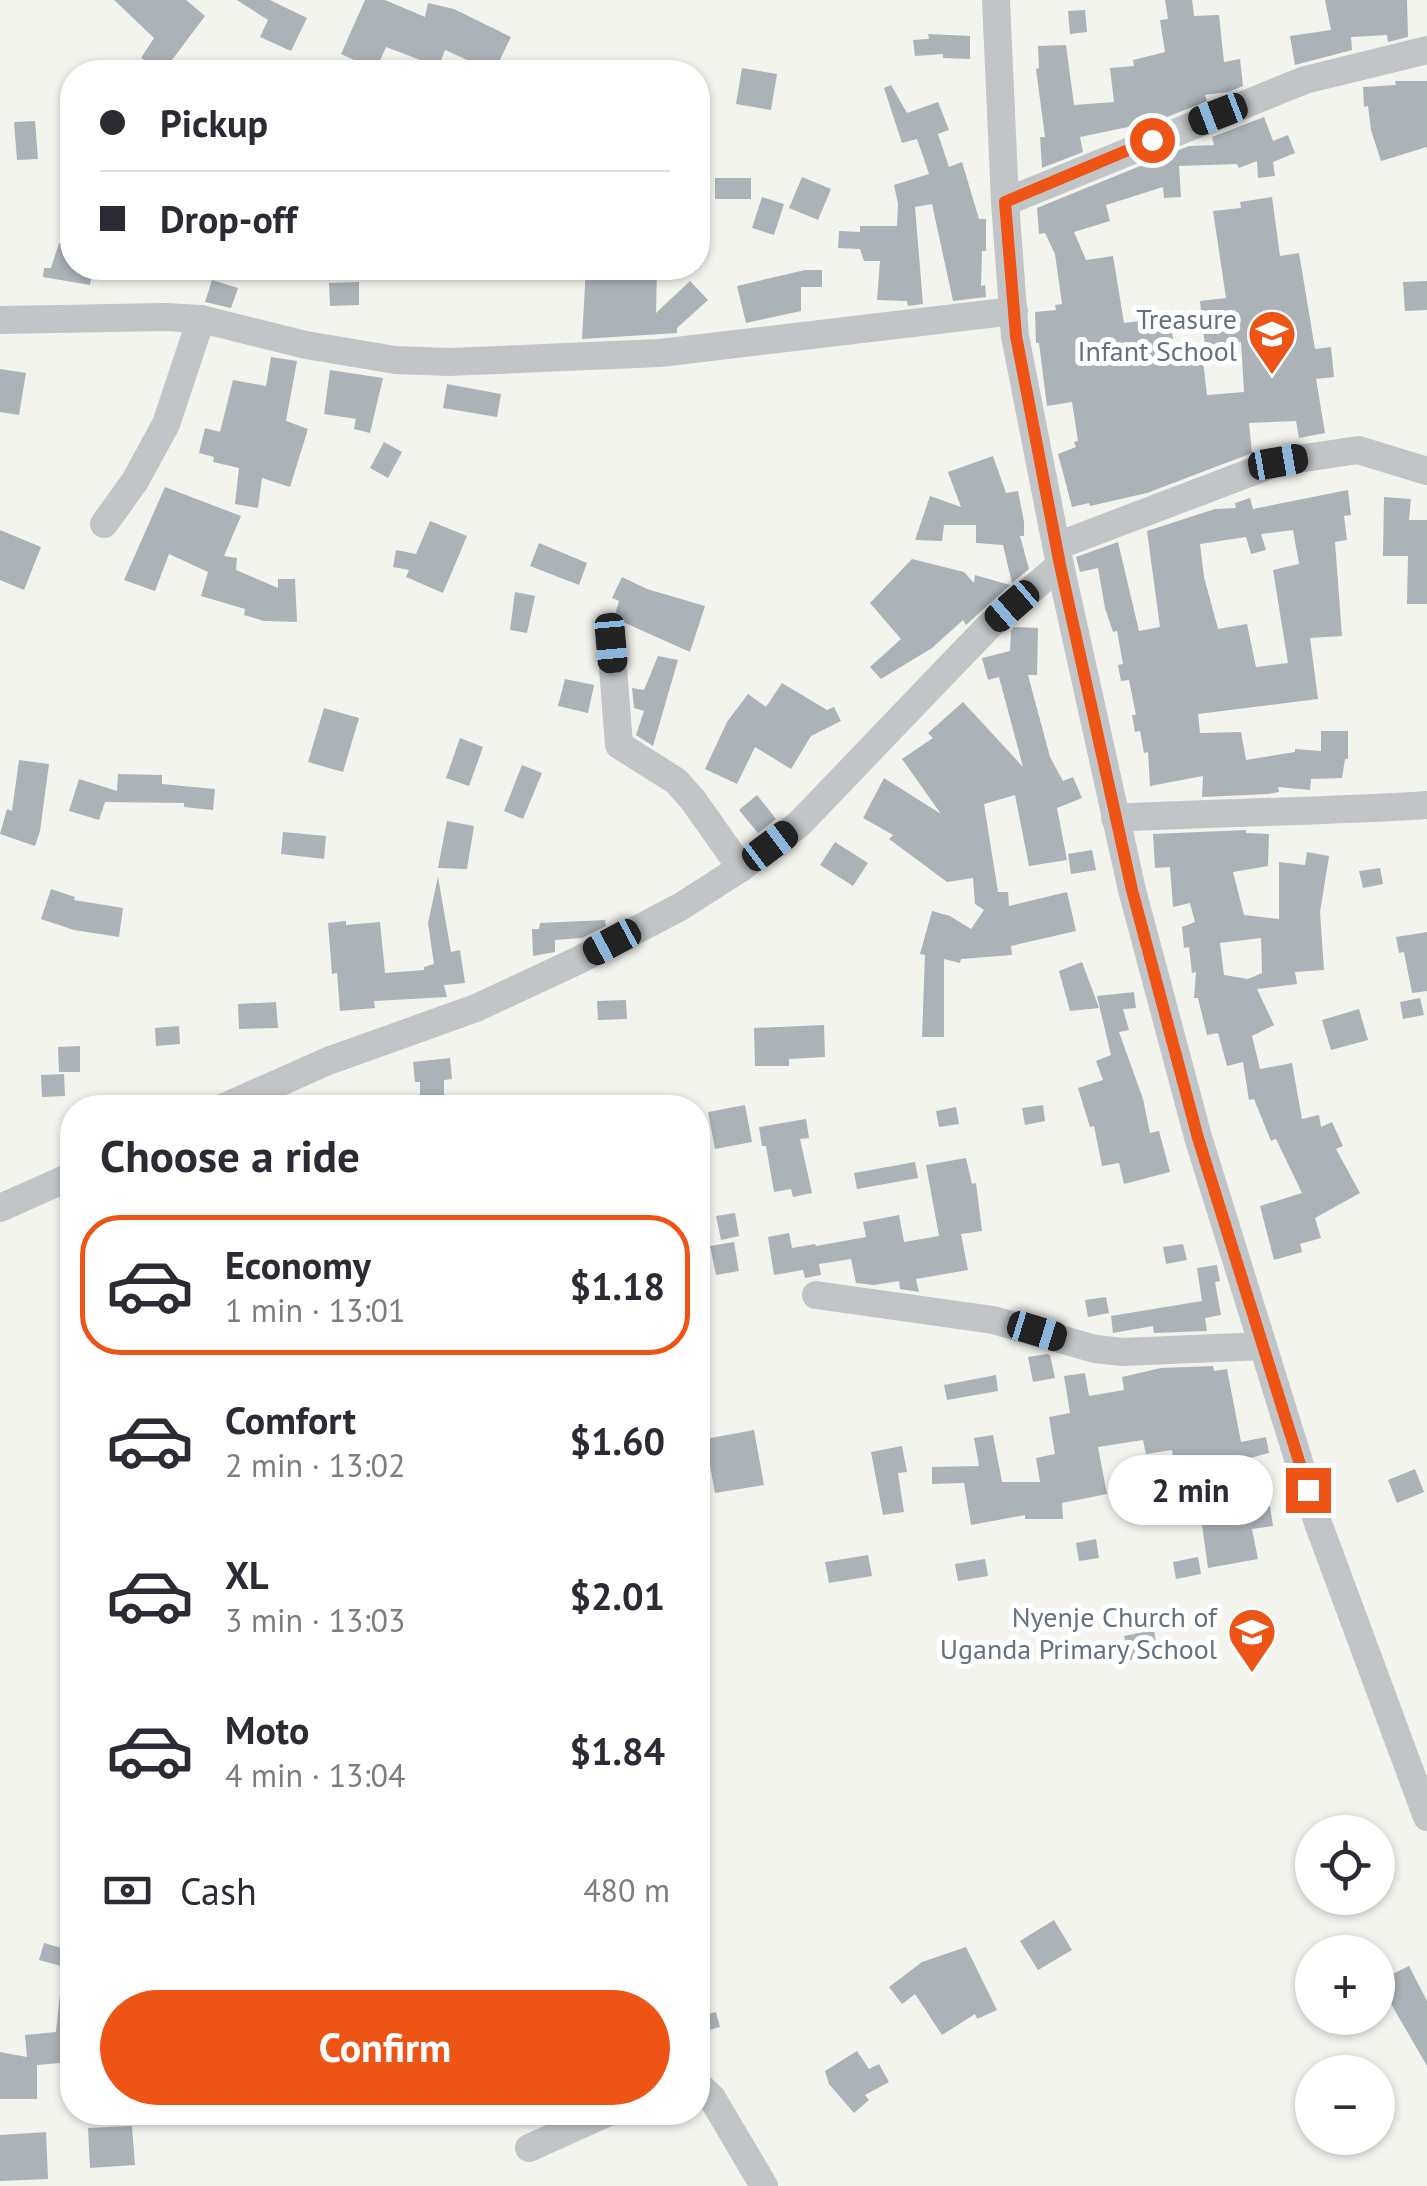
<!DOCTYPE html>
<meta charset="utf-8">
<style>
:root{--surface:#fff;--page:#f7f7f7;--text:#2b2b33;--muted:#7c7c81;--line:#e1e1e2;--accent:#ed5416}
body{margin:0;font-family:"PT Sans",sans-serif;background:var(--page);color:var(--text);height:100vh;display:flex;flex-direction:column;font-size:38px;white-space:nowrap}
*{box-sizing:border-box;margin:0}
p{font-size:32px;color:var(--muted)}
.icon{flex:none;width:55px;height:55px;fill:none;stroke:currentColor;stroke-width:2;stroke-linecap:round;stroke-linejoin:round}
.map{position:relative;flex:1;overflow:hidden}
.drawer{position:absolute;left:60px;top:1095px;width:650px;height:1030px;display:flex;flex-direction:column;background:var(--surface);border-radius:40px;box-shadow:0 2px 8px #0004}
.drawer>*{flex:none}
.top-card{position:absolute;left:60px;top:60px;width:650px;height:220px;border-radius:40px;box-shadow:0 2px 8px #0004;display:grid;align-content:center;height:220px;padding:0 40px;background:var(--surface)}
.fabs{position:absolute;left:1295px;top:1815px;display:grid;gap:20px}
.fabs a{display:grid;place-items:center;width:100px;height:100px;border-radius:50%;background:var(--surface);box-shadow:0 2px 8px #0004;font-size:50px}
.end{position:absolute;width:45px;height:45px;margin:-22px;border:12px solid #ed5416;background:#fff;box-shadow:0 0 0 5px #fff}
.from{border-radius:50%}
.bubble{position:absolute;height:70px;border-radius:35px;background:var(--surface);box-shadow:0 2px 8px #0004;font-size:32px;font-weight:700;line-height:70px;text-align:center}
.car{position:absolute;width:30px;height:60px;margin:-30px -15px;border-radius:12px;box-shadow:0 0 8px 2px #0007;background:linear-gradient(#222 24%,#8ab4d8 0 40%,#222 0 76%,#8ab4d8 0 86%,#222 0)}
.top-card b{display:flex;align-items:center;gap:35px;height:95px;font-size:38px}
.top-card b+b{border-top:2px solid var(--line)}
.top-card i{width:25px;height:25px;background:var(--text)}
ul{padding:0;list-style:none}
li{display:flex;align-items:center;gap:30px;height:140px;margin:0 20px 15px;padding:0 20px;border:5px solid transparent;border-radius:40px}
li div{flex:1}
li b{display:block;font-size:38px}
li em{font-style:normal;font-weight:700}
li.current{border-color:var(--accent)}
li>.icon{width:90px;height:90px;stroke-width:1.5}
h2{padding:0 40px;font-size:45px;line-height:120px}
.pay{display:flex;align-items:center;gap:25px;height:110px;padding:0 40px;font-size:38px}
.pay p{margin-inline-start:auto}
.primary-button{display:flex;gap:20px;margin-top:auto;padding:20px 40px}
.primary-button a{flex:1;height:115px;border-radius:60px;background:var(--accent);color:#fff;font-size:40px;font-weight:700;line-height:115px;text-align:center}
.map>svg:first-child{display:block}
.building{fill:#abb2b8;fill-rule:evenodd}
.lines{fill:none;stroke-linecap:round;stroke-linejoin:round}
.minor{stroke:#c1c5c8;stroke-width:28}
.route{stroke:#ed5416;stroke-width:12}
.labels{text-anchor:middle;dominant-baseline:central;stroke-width:10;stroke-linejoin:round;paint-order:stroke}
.poi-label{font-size:28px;fill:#617282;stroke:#fff;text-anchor:end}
</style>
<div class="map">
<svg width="1427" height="2186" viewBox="0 0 1427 2186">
<rect width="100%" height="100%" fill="#f4f4ef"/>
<g class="building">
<path d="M114,0H186L205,16L163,72L141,58L154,38Z"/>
<path d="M237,0H270L307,18L291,51L260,37L268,20Z"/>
<path d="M365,0H385L425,17L428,3L454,9L511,37L494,72L445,50L439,67L386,47L376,70L341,54Z"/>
<path d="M1165,0H1192L1194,16L1219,15L1224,62L1240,59L1243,86L1228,92L1205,95L1207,101L1157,121L1080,137L1083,152L1042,168L1040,137H1045L1036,69L1039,68L1038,46L1066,45L1074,105L1114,102L1110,68L1134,66L1133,60L1165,52L1160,20L1168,19Z"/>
<path d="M1325,0H1407L1408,37L1388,42L1387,35L1351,37L1352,50L1295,65L1290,36L1331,30Z"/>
<path d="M1085,10L1087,32L1070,34L1068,11Z"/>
<path d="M928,34L970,36V59L943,58V54L915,56L913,40L929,39Z"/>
<path d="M742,68L777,74L771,110L736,104Z"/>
<path d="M1395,81H1427V147L1381,161L1371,130L1368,106L1364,107L1363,87L1396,85Z"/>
<path d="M891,85L907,113L938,102L949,130L938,134L949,167L962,162L979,219H986V251H982L981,286L985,285L986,297L953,301L932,204L915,207L923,304L908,306L907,301L877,300L880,261H864L860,249L838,248L839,231L860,232V226H897L898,204L894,185L929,174L917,139L902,143L884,88Z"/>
<path d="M1264,117L1273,141L1288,135L1295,153L1273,162L1275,176L1258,178L1257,161L1239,168L1237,164L1179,166L1181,197L1164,198L1163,187L1106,205L1110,221L1074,232L1086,260L1113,256L1124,323L1170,317L1175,354L1202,352L1207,395L1244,392L1241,342L1205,346L1200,301L1226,298L1213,211L1241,208L1240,202L1272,197L1280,256L1299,253L1315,349L1331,347L1334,377L1316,379L1325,433L1299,438L1296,421L1249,423L1252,453L1147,493L1090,506L1089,503L1072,507L1058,454L1076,447L1074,442L1078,441L1072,402L1047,406L1039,343H1036L1035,312L1056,310L1055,305L1062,304L1055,254L1045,233L1039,234L1037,208L1189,146L1214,145L1212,137Z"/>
<path d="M35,121L38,159L17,160L14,122Z"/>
<path d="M802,177L831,189L818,220L789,208Z"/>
<rect x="715" y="178" width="36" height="21"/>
<path d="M762,197L784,204L774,235L752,228Z"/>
<path d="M59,243L72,247V268H93L90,285L43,277L44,268H51Z"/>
<path d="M586,268H657L656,313L690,281L708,300L677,328V333L582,339Z"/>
<path d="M805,270H822V287H801V311L746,323L737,286Z"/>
<path d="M212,280L238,288L231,308L205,302Z"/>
<path d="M1427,281V310L1405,311L1403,282Z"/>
<path d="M359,282V305L330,306L329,283Z"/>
<path d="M271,357L297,361L286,421L308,429L290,487L262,478L258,508L235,504L239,468L213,462L214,457L199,453L205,428L220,432L233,380L266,386Z"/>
<path d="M0,369L26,373L19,415L0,412Z"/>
<path d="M330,370L383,378L370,433L354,429L356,419L324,414Z"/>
<path d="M447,384L501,394L497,417L443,408Z"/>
<path d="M384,442L402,452L388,478L370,468Z"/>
<path d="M993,456L1006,493L1018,491L1024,522V536H1020L1029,569L1012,583L1003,545L976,543V525H944L942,541L915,540L930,496L961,507L948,472Z"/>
<path d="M165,487L241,516L224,556L237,558L236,570L278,588V579H295L297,622L264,621L244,615L245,609L201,596L208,572L169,554L155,591L124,580Z"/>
<path d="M1348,490L1351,515L1344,516L1347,540L1335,542L1342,636L1310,638L1318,699L1198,714L1200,733L1241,732L1246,760L1295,752V749L1321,751V731H1348V759H1345L1342,778L1311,779L1310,790L1278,787L1279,792L1268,794L1202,797L1203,776L1150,786L1148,752L1144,753L1140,731L1135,732L1132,715H1136L1129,680L1121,681L1118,665L1123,664L1117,631L1113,632L1105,608L1098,568L1080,572L1076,557L1118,542L1139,631L1160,627L1147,531L1215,509L1236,508L1235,503L1250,498L1253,509ZM1293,530L1299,564L1273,570L1288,663L1256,667L1247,624L1218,629L1204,577L1200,544L1246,537L1251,554L1266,550L1261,534Z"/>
<path d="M1384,497L1411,499L1409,520H1427V604H1407L1408,556H1383Z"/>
<path d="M430,521L467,536L443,593L406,577L409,570L393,567L396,550L416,554Z"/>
<path d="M0,530L41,547L24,590L0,580Z"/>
<path d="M539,543L587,563L579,585L530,566Z"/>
<path d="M912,559L964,572L974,583L975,575L1010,585L966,625L963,620L932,648L881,679L870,667L901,639L870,603Z"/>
<path d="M622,577L647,589L705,606L690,652L614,618L619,601L612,598Z"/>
<path d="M515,592L535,596L527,633L510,630Z"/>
<path d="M1014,627L1038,628L1037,675H1028L1050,757L1063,781L1073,777L1082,798L1057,808L1067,860L1029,866L1015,795L984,804L998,892H1008L1009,906L1067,892L1076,931L1011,946L1012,955L961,959L960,963L944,959V1037H922L925,955L920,954L932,911L950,916L971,929L984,910L975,904L973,878L947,882L889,839L893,835L863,818L884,778L941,814L902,759L933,738L928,733L963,702L1023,767L999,677L988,680L982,658L1010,651L1011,631Z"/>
<path d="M658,656L678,660L653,746L636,735L644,711L634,708L632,688L644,690Z"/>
<path d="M565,679L594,685L588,713L558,706Z"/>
<path d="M782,683L827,710L834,707L841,721L811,736L791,769L755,747L737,784L705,769L727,722L748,694L766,707Z"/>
<path d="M324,708L359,718L343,772L308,762Z"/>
<path d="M460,738L483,747L469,786L446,778Z"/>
<path d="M19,760L49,764L40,831L35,846L0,834L7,809L12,811Z"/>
<path d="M522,765L542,773L523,819L504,811Z"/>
<path d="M118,774L162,775V784L215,789L213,810L184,807V803L105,802L99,820L69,811L79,779L117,791Z"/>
<path d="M757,795L776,819L758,833L739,810Z"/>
<path d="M447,821L474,826L467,869L438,868Z"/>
<path d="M1246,830V833L1269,834L1268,866L1233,872L1244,915L1279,919V862L1305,865L1307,852L1329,856L1320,912L1324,970L1295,972L1297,984L1257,989L1274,1025L1252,1036L1260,1069L1292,1063L1302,1119L1319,1115L1321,1127L1332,1122L1343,1146L1336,1149L1360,1193L1315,1218L1321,1238L1300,1244L1302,1252L1274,1260L1260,1206L1302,1193L1276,1139L1271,1141L1254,1099L1249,1100L1243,1062L1227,1066L1218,1033L1207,1035L1198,998H1194L1196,972L1192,973L1189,947L1184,948L1182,927L1195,922L1190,903L1173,907L1170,867L1155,868L1153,834ZM1261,938L1262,973L1248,979L1224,975L1220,943Z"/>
<path d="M283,832L326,836L324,859L281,854Z"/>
<path d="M835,842L868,863L853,886L820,865Z"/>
<path d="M1092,850L1096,870L1071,874L1068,854Z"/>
<path d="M1380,868L1383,884L1363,888L1359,871Z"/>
<path d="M438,877L451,952L460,950L465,983L444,985L447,997L374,1001L375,1008L340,1011L337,973L332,974L328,923L346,921V925L380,922L385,973L424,970V967L434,964L428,923Z"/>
<path d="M51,889L75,897L74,900L123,908L119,937L74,930L41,919Z"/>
<path d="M605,920L606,926L582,938L555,940V952L533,956L532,929H539L540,923Z"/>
<path d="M1427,932V991L1412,993L1404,952L1399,953L1396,937Z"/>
<path d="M1082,962L1099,1008L1070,1011L1059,971Z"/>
<path d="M1134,992L1136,1008L1123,1009L1129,1030L1119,1032L1143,1099L1150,1133L1159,1131L1170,1172L1124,1184L1119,1163L1102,1166L1094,1126L1090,1127L1078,1088L1103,1080L1096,1061L1111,1055L1097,996Z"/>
<path d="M1420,998L1424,1015L1403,1019L1400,1002Z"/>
<path d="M626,1000L627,1019L598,1020L597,1001Z"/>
<path d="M276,1002L278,1028L239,1029L238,1004Z"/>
<path d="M1359,1009L1368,1040L1331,1050L1322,1020Z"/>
<path d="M824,1025L825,1057L789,1059V1066H755L754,1028Z"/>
<path d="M179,1026L180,1044L156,1046L155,1028Z"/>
<path d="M80,1046V1072H59L58,1047Z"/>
<path d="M450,1058L452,1079L444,1080V1108H420V1082H415L413,1062Z"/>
<path d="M64,1074L65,1096L42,1097L41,1075Z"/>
<path d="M745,1105L752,1142L715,1149L708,1112Z"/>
<path d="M1043,1105L1045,1121L1025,1125L1022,1108Z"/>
<path d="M956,1107L959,1124L939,1127L936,1111Z"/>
<path d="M806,1119L809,1138L800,1139L812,1193L793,1197L791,1189L774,1192L766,1146H762L759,1127Z"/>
<path d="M966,1158L972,1184L976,1183L982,1231L961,1234L968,1270L916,1279L919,1292L900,1289L899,1281L874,1285L856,1283L851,1259L819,1264L821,1275L805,1278L803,1270L774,1275L768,1237L789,1233L792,1248L815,1244L816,1246L866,1237L863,1222L899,1215L904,1242L939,1236L926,1165Z"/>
<path d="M915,1162L918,1178L857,1189L854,1173Z"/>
<path d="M735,1213L739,1236L721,1240L716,1216Z"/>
<path d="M734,1242L739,1271L716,1275L710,1246Z"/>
<path d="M1183,1244L1187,1260L1166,1264L1163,1247Z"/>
<path d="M1217,1265L1220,1281L1215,1282L1221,1315L1205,1318L1207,1331L1154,1333L1153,1326L1113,1333L1111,1316L1202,1301L1197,1268Z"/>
<path d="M1106,1297L1109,1313L1088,1317L1085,1300Z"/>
<path d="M1047,1354L1050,1355L1055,1378L1033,1382L1028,1357Z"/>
<path d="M1213,1366L1214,1371L1227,1369L1241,1442L1266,1437L1269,1453L1221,1466L1219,1455L1174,1463L1172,1450L1146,1454L1143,1440L1098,1447L1107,1494L1062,1503L1063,1519H1025V1515L971,1525L964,1483L932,1484V1467L979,1466L974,1438L993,1435L1002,1482H1040L1036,1458L1055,1454L1049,1417L1070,1413L1064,1376L1085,1373L1089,1396L1124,1390L1122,1377L1161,1368Z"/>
<path d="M996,1375L998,1391L947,1400L944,1385Z"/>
<path d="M754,1430L764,1485L715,1493L705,1439Z"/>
<path d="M902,1446L907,1472L898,1473L904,1512L883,1515L871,1452Z"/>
<path d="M1415,1469L1424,1492L1397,1503L1388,1480Z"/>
<path d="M1260,1492L1261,1508L1270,1506L1273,1526L1252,1529L1258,1559L1208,1568L1198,1496Z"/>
<path d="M1096,1539L1099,1558L1079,1561L1076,1543Z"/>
<path d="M868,1555L872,1576L829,1583L825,1562Z"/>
<path d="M1198,1557L1201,1574L1176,1579L1173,1562Z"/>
<path d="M985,1559L988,1576L958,1581L955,1564Z"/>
<path d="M1154,1630L1158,1655L1129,1660L1124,1636Z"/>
<path d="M1054,1920L1072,1950L1038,1970L1020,1941Z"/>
<path d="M44,1943L72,1951V1969L39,1960Z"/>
<path d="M966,1947L997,2010L977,2019L975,2014L942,2035L915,1994L902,2004L889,1987L922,1962Z"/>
<path d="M1409,1966L1427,2001V2066L1390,2002L1378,2008V1981Z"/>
<path d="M61,1984H72V2062L37,2065V2099H0V2052L27,2057L25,2035L56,2032Z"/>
<path d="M716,2012L720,2027L698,2033V2016Z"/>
<path d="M857,2051L869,2069L879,2064L889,2082L865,2095L869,2100L854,2113L829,2084L825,2071Z"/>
<path d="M132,2126L135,2165L90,2168L88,2128Z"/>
<path d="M46,2132L48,2179L0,2181V2135Z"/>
</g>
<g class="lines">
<g class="minor">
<path d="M996,0L1005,202L1015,336L1060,565L1132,890L1198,1137L1318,1523L1427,1817"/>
<path d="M1005,202L1305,80L1427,50"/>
<path d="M0,320L165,317L201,319L306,345L395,360L449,362L660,353L1014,311"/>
<path d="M104,524L135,481L166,424L201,319"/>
<path d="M1057,546L1278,462L1358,450L1427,471"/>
<path d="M611,643L619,745L676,781L693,800L741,868"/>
<path d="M1115,818C1219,812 1323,812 1427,805"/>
<path d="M222,1108L328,1061L476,1008L579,960L680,907L741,868L799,824L989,626L1060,565"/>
<path d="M0,1208L72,1176"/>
<path d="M816,1295L993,1320L1095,1349L1123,1352L1263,1346"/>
<path d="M698,2085L712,2098L764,2186"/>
<path d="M529,2148L609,2112"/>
</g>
</g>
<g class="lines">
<path class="route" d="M1152,140L1005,202L1016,336L1060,565L1132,890L1198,1138L1308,1490"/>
</g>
<defs>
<g id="school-pin" transform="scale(2.5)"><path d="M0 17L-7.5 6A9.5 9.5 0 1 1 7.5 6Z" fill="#ed5416" stroke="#fff"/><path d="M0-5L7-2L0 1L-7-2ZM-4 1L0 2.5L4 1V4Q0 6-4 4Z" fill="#fff"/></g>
</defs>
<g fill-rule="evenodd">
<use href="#school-pin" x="1272" y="334"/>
<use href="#school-pin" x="1252" y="1632"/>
</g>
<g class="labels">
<g class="poi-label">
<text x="1237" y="318">Treasure<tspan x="1237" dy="32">Infant School</tspan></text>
<text x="1217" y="1616">Nyenje Church of<tspan x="1217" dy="32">Uganda Primary School</tspan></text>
</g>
</g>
</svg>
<div class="fabs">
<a><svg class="icon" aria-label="locate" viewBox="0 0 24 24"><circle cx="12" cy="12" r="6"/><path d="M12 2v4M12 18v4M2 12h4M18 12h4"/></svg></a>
<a>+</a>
<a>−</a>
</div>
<i class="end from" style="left:1152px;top:140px"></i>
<i class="end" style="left:1308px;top:1490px"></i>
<div class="bubble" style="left:1108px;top:1455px;width:165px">2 min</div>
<i class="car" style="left:1218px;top:114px;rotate:249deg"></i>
<i class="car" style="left:1278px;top:462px;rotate:80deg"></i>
<i class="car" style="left:1012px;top:606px;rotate:229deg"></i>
<i class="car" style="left:611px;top:643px;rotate:175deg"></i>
<i class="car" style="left:770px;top:846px;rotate:53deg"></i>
<i class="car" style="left:612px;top:942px;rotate:242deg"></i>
<i class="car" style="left:1037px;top:1331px;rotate:107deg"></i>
<div class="top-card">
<b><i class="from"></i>Pickup</b>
<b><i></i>Drop-off</b>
</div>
<section class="drawer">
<h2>Choose a ride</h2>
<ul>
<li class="current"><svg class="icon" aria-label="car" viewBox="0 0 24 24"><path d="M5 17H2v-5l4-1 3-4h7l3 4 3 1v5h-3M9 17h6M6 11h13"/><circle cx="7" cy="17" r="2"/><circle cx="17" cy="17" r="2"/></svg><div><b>Economy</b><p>1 min · 13:01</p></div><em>$1.18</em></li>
<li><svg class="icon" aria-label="car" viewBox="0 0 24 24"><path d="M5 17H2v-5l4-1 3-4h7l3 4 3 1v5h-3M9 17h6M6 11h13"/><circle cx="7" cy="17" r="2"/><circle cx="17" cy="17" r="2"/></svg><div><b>Comfort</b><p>2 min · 13:02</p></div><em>$1.60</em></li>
<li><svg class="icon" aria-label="car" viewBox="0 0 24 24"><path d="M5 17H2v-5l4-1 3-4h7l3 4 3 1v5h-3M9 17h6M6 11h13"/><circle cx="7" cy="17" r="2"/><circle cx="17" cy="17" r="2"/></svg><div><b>XL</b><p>3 min · 13:03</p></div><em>$2.01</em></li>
<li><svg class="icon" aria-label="car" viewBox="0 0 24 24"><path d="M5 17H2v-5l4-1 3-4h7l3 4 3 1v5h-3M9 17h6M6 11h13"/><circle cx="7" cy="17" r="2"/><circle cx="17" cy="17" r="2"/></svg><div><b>Moto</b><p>4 min · 13:04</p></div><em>$1.84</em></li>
</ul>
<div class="pay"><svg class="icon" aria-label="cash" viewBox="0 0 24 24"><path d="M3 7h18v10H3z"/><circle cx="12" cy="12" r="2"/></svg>Cash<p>480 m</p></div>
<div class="primary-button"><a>Confirm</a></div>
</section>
</div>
